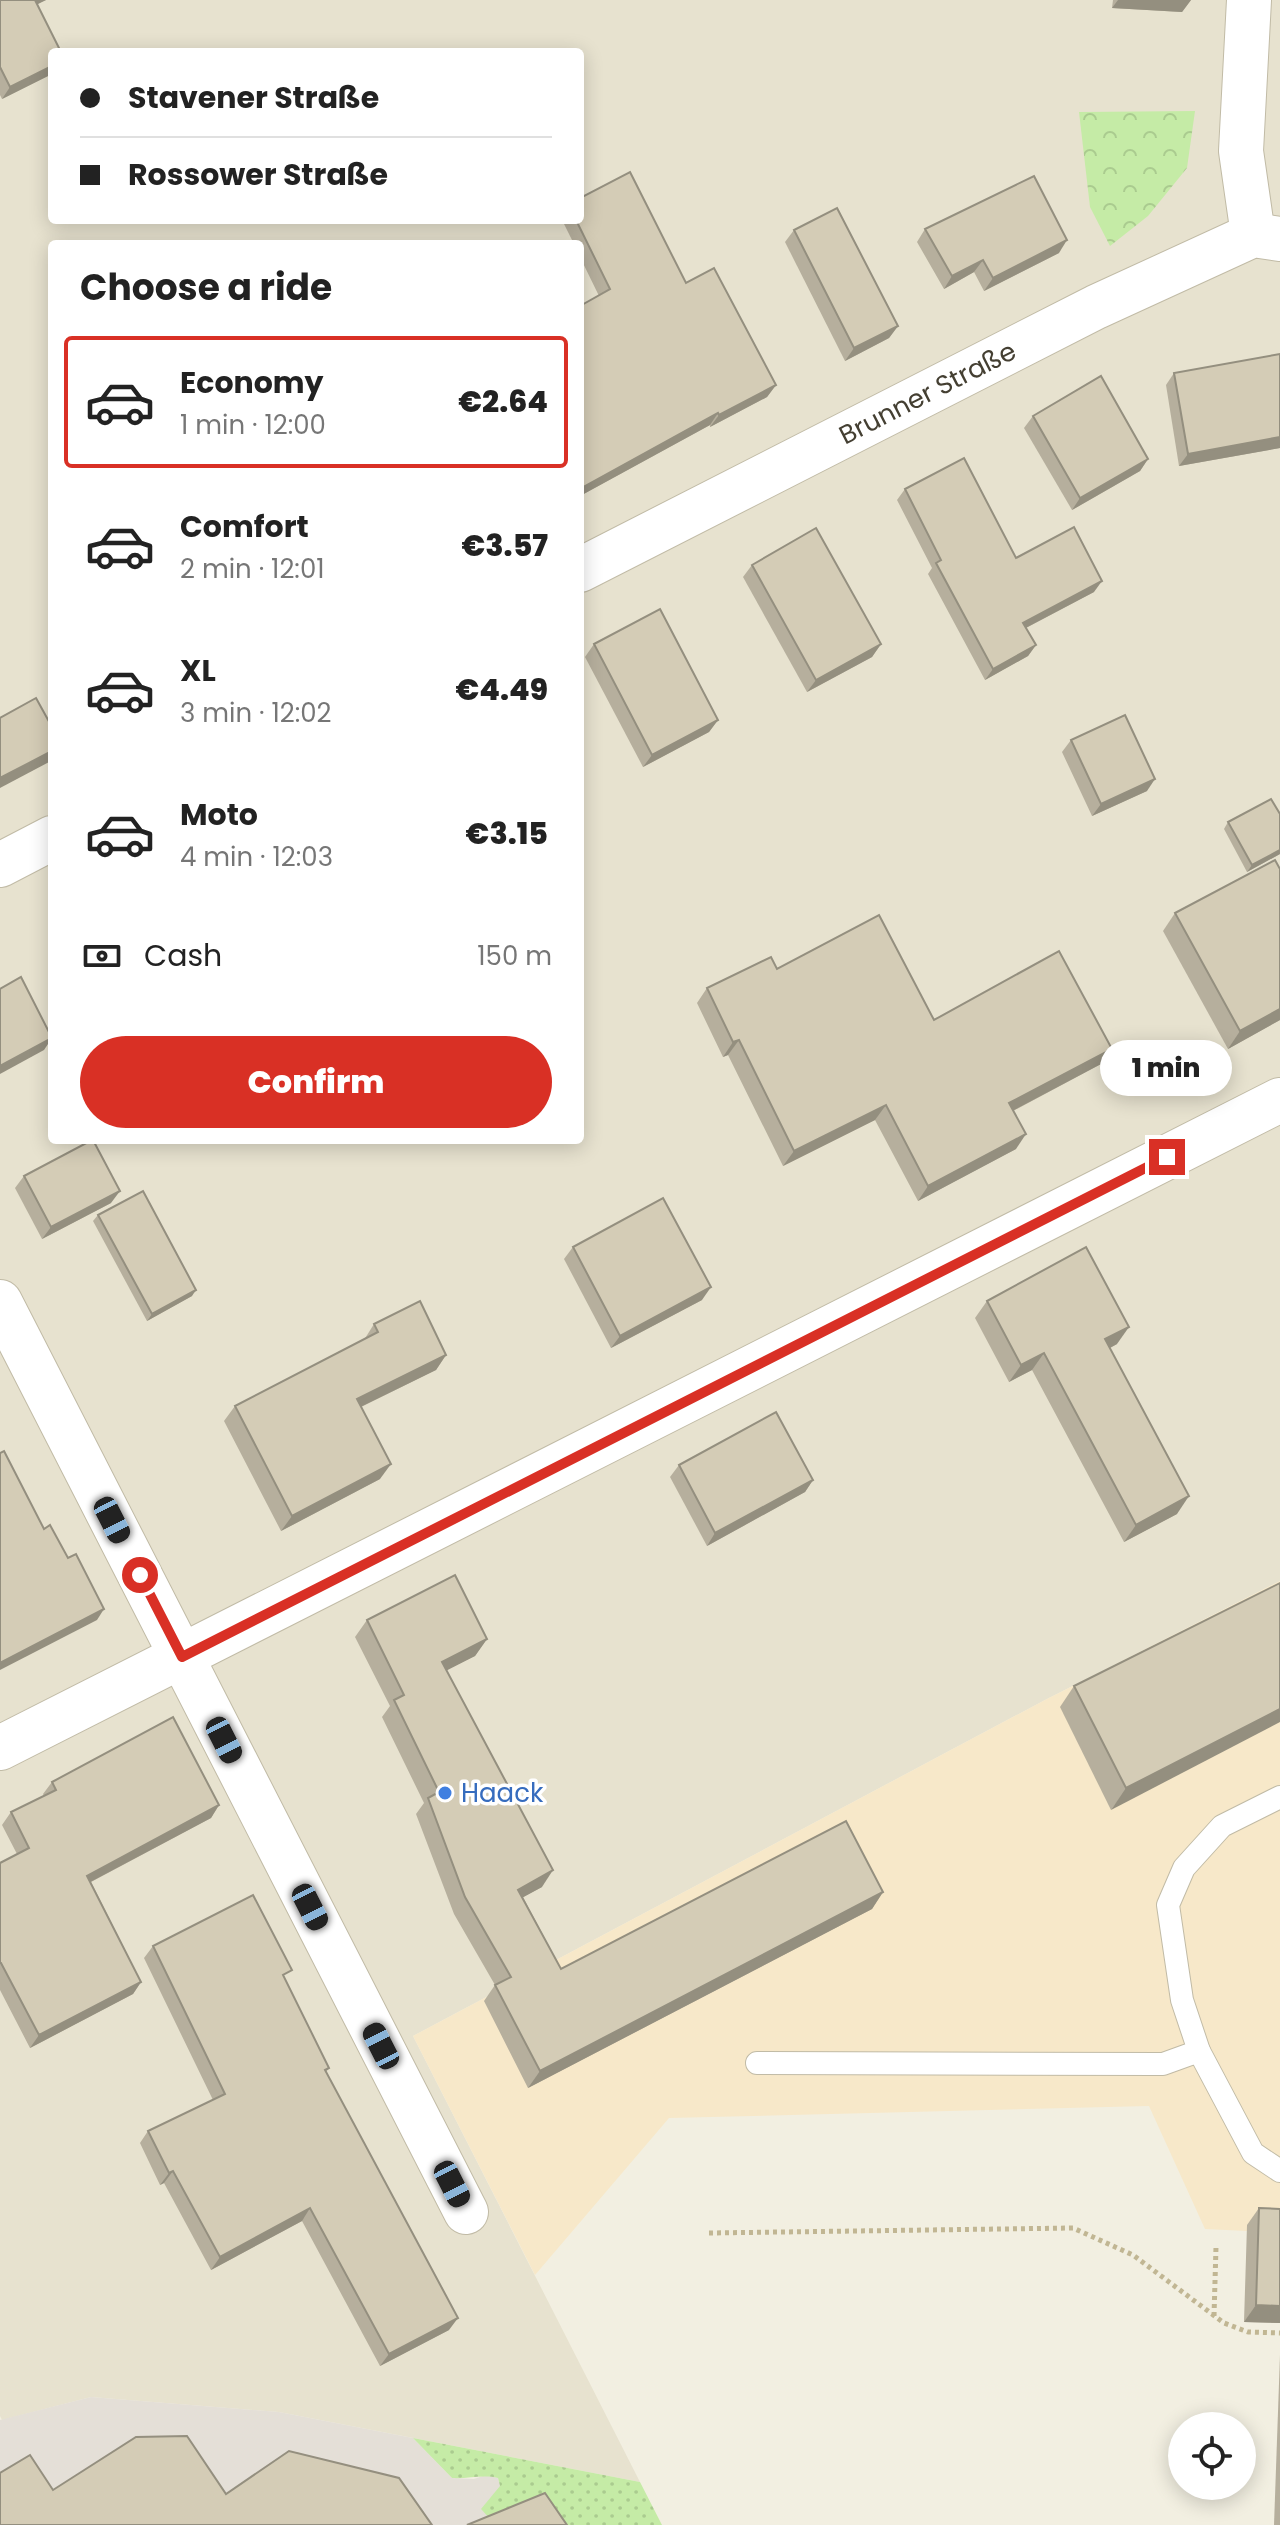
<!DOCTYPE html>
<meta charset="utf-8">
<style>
:root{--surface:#fff;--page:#f2f2f2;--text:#222;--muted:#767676;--line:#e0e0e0;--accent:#d93025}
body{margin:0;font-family:Poppins,sans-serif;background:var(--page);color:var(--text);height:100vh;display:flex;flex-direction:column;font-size:30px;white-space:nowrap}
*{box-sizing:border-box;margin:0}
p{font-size:26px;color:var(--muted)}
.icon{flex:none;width:44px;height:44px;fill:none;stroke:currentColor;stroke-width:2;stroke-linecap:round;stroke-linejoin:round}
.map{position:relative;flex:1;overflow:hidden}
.panel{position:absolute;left:48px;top:240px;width:536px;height:904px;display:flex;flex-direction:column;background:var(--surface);border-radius:8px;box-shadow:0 4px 20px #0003}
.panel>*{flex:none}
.guide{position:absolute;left:48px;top:48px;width:536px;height:176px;border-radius:8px;box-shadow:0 4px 20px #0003;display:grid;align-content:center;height:176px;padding:0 32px;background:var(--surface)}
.buttons{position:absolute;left:1168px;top:2412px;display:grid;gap:16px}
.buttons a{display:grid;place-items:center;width:88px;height:88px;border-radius:50%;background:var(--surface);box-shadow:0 4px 20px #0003;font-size:40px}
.end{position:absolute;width:36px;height:36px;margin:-18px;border:10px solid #d93025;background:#fff;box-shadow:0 0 0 4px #fff}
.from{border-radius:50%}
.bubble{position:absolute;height:56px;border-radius:28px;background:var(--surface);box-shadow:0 4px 20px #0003;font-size:26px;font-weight:800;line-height:56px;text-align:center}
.car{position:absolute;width:24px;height:48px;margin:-24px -12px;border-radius:10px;box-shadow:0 0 6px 2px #0007;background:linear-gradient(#222 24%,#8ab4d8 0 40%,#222 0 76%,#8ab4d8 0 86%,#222 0)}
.guide b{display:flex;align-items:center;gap:28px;height:76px;font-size:30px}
.guide b+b{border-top:2px solid var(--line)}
.guide i{width:20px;height:20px;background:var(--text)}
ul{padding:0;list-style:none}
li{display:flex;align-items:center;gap:24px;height:132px;margin:0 16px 12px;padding:0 16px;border:4px solid transparent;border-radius:8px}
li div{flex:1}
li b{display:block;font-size:30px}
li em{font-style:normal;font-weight:800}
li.selected{border-color:var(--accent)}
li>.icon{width:72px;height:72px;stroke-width:1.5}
h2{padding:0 32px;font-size:36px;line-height:96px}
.pay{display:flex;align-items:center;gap:20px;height:88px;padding:0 32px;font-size:30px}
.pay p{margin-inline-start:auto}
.button{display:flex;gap:16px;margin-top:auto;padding:16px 32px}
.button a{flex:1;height:92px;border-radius:48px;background:var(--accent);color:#fff;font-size:32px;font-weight:800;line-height:92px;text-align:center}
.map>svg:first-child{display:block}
.residential{fill:#e7e2cf;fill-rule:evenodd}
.commercial{fill:#f7e8c9}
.industrial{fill:#e4dfd7}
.grass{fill:url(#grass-dots)}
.park{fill:url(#park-crowns)}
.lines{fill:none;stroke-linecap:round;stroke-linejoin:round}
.service-casing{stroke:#c1bba6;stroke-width:24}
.minor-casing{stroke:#c1bba6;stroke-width:46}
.path{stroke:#c1b693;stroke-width:5;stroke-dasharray:4 4;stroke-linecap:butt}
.service{stroke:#fff;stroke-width:22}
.minor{stroke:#fff;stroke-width:44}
.wall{fill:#b6af9d}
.shaded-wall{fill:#948f7f}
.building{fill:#d4ccb6;stroke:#948f7f;stroke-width:2}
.route{stroke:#d93025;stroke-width:10}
.shop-dot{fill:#3f7fe0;stroke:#fff;stroke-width:3}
.labels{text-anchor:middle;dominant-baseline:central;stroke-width:7;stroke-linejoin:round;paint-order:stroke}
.street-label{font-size:26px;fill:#443f32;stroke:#fff}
.shop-label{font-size:26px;fill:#366cbe;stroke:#fff;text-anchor:start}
</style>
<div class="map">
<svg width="1280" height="2525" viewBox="0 0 1280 2525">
<defs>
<pattern id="grass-dots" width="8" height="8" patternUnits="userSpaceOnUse" patternTransform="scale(2)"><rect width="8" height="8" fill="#c5eba6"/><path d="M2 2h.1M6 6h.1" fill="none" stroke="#aacb8f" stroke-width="1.8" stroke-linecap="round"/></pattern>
<pattern id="park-crowns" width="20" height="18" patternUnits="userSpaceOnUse" patternTransform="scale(2)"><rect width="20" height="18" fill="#c5eba6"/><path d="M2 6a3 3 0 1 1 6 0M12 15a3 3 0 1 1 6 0" fill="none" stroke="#aacb8f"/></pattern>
</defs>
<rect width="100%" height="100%" fill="#f2efe1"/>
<path class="residential" d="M0,0H1280V1581L1045,1700L413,2036L640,2482L279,2412L91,2397L2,2420L0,2416ZM52,52H580V220H52ZM52,244H580V1140H52Z"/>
<path class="commercial" d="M1280,1581V2226H1248L1247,2231L1205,2229L1149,2106L669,2118L535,2275L413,2036L1045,1700Z"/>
<path class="industrial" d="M91,2397L279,2412L413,2438L452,2478L474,2479L486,2475L498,2478L500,2486L558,2525H0V2420Z"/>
<path class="grass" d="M413,2438L640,2482L662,2525H558L491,2520L481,2509L500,2486L498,2478C483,2474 468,2479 452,2478Z"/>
<path class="park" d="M1195,111L1187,168L1148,216L1110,246L1090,207L1079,112Z"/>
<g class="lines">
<g class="service-casing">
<g id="service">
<path d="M1199,2051L1182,2000L1168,1905L1184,1868L1222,1826L1280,1797"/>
<path d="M757,2063L1163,2064L1199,2051L1253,2153L1280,2171"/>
</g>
</g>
<g class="minor-casing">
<g id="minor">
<path d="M1249,0L1241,151L1253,235"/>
<path id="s1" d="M580,570L1096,307L1253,235L1280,239"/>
<path d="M0,865L52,838"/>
<path d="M0,1302L466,2212"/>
<path d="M0,1748L1280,1100"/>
</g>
</g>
<g class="path">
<path d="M709,2233L1073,2228L1133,2255L1224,2323L1248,2332L1280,2333"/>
<path d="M1214,2316L1216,2247"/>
</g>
<use href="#service" class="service"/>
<use href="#minor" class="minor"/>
</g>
<g class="wall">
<path d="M0,0H46L37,4L52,52V74L2,99L0,95Z"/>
<path d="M1113,0H1191L1182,12L1112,8Z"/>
<path d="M562,220H580L686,283L776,385L767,397L710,427V425L580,496V306L599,296L580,257V244H574Z"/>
<path d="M925,229L1059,253L984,291L974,272L944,289L917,242Z"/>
<path d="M794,230L898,326L889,338L845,361L785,242Z"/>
<path d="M1280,354V448L1179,466L1166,385L1174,373Z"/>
<path d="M1033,416L1148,459L1140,471L1072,510L1024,428Z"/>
<path d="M905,489L1016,558L1094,592L1026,628L1036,645L1028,656L985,680L928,574L932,568L897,500Z"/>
<path d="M752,565L881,644L872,657L807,692L743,577Z"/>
<path d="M594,644L718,720L709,732L643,767L585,657Z"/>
<path d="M1071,740L1147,791L1092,816L1062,752Z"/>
<path d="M1228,822L1280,854L1247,872L1224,829Z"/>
<path d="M1280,869V1020L1228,1049L1163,931L1175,913Z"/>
<path d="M777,969L934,1020L1112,1049L1101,1064L1013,1111L1016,1149L918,1201L875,1120L783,1166L728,1055L723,1057L697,1003L707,988Z"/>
<path d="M24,1176L111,1203L42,1239L15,1188Z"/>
<path d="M98,1215L192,1296L147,1321L93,1221Z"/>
<path d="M573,1247L702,1300L611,1348L564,1259Z"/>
<path d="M987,1301L1117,1344L1110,1348L1177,1514L1124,1542L1032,1370L1009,1382L975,1318Z"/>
<path d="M374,1324L446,1355L436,1370L361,1407L380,1479L281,1531L224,1421L235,1406L364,1340Z"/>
<path d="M679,1465L813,1480L805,1492L707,1546L670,1477Z"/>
<path d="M1280,1583L1111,1810L1060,1707L1074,1686Z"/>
<path d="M367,1620L487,1639L475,1656L446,1670L542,1887L523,1897L561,1969L883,1892L872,1909L528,2088L484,2001L495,1985L454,1914L416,1814L424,1803L382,1717L390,1706L355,1637Z"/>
<path d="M52,1782L219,1805L211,1818L91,1882L141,1982L133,1994L30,2048L0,1990V1863L17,1854L2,1825L11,1812L44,1796L43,1794Z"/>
<path d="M153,1946L285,1980L329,2068L326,2072L449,2330L380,2366L302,2221L211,2270L164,2183L160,2185L140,2143L148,2131L213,2100L144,1958Z"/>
<path d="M1259,2208L1280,2323L1244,2322L1247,2225Z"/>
<path d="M1280,2355V2525H1274Z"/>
</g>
<g class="shaded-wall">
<path d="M33,0H46L26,10Z"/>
<path d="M1118,0H1191L1182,12L1112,8Z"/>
<path d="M52,66V74L2,99L10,87Z"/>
<path d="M1067,240L1059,253L984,291L993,278Z"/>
<path d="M983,260L974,272L944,289L952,276Z"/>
<path d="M898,326L889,338L845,361L854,348Z"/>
<path d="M776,385L767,397L710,427L719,415Z"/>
<path d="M718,413L710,425L580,496V489Z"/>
<path d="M1280,437V448L1179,466L1188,454Z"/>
<path d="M1148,459L1140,471L1072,510L1080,498Z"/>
<path d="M1102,581L1094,592L1016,633L1023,623Z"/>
<path d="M881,644L872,657L807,692L816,680Z"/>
<path d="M1036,645L1028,656L985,680L993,669Z"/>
<path d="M718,720L709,732L643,767L652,755Z"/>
<path d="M52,751L51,761L0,788V778Z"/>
<path d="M1155,779L1147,791L1092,816L1101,804Z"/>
<path d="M1280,850V854L1247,872L1252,865Z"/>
<path d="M1280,1009V1020L1228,1049L1240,1031Z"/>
<path d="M52,1038L44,1050L0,1074V1066Z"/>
<path d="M739,1040L728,1055L723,1057L733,1042Z"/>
<path d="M1112,1049L1101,1064L999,1118L1009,1103Z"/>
<path d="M886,1105L875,1120L783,1166L794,1151Z"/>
<path d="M1026,1134L1016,1149L918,1201L928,1186Z"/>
<path d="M120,1191L111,1203L42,1239L51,1227Z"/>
<path d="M711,1287L702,1300L611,1348L620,1336Z"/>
<path d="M196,1290L192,1296L147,1321L152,1314Z"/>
<path d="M1129,1327L1117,1344L1093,1357L1105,1339Z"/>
<path d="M1044,1353L1032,1370L1009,1382L1021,1365Z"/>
<path d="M446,1355L436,1370L346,1414L357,1399Z"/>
<path d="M391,1464L380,1479L281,1531L292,1516Z"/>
<path d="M813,1480L805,1492L707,1546L715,1533Z"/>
<path d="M1189,1496L1177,1514L1124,1542L1136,1525Z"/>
<path d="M104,1609L97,1620L0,1670V1663Z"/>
<path d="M487,1639L475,1656L430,1679L442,1662Z"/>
<path d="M1280,1709V1722L1111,1810L1126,1788Z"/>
<path d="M219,1805L211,1818L79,1888L87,1876Z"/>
<path d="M553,1870L542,1887L507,1906L518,1890Z"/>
<path d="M883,1892L872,1909L528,2088L540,2071Z"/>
<path d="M141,1982L133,1994L30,2048L39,2035Z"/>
<path d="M173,2171L164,2183L160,2185L169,2173Z"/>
<path d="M310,2208L302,2221L211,2270L220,2257Z"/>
<path d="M1256,2305L1280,2306V2323L1244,2322Z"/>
<path d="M458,2318L449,2330L380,2366L389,2354Z"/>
</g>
<g class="building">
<path d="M0,0H35L61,52H52V66L10,87L0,67Z"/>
<path d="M630,172L686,283L714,268L776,385L719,415L718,413L580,489V306L610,289L576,220H580V198Z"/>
<path d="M1034,176L1067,240L993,278L983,260L952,276L925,229Z"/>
<path d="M837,208L898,326L854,348L794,230Z"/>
<path d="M1280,354V437L1188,454L1174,373Z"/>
<path d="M1101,376L1148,459L1080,498L1033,416Z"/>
<path d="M964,458L1016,558L1074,527L1102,581L1023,623L1036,645L993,669L936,563L941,560L905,489Z"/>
<path d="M816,528L881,644L816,680L752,565Z"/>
<path d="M660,609L718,720L652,755L594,644Z"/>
<path d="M36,698L52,727V751L0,778V718Z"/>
<path d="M1125,715L1155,779L1101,804L1071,740Z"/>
<path d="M1271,799L1280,814V850L1252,865L1228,822Z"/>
<path d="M1275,860L1280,869V1009L1240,1031L1175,913Z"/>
<path d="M879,915L934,1020L1059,951L1112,1049L1009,1103L1026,1134L928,1186L886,1105L794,1151L739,1040L733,1042L707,988L771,957L777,969Z"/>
<path d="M21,977L52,1038L0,1066V989Z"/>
<path d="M92,1140H93L120,1191L51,1227L24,1176Z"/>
<path d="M143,1191L196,1290L152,1314L98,1215Z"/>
<path d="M663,1198L711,1287L620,1336L573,1247Z"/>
<path d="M1086,1247L1129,1327L1105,1339L1189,1496L1136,1525L1044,1353L1021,1365L987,1301Z"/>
<path d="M420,1301L446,1355L357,1399L391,1464L292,1516L235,1406L378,1332L374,1324Z"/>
<path d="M776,1412L813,1480L715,1533L679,1465Z"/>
<path d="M4,1451L44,1529L50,1525L68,1558L76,1554L104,1609L0,1663V1453Z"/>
<path d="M455,1575L487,1639L442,1662L553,1870L518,1890L561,1969L846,1821L883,1892L540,2071L495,1985L511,1977L465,1897L428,1798L439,1792L394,1700L404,1695L367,1620Z"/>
<path d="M1280,1583V1709L1126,1788L1074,1686Z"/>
<path d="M173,1717L219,1805L87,1876L141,1982L39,2035L1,1963H0V1863L29,1848L11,1812L56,1790L52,1782Z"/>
<path d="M253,1895L292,1970L283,1975L329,2068L325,2070L458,2318L389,2354L310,2208L220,2257L173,2171L169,2173L148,2131L225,2094L153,1946Z"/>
<path d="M1259,2208L1280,2209V2306L1256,2305Z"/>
<path d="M187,2436L226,2494L289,2451L399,2478L432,2525H0V2473L30,2455L53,2490L136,2437Z"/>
<path d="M545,2493L567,2525H467Z"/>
</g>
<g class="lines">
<path class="route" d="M140,1575L182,1657L1167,1157"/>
</g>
<circle class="shop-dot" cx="445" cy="1793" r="8"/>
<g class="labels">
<g class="street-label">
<text stroke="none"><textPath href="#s1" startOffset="390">Brunner Straße</textPath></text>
</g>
<g class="shop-label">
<text x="461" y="1793">Haack</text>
</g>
</g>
</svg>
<div class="buttons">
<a><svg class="icon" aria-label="locate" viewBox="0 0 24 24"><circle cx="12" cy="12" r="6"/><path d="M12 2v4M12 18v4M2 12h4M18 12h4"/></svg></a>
</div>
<i class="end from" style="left:140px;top:1575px"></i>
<i class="end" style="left:1167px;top:1157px"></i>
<div class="bubble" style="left:1100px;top:1040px;width:132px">1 min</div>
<i class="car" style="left:112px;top:1520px;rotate:153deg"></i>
<i class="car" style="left:224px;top:1740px;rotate:153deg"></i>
<i class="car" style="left:310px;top:1907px;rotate:153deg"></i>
<i class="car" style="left:381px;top:2046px;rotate:333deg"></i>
<i class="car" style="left:452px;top:2184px;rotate:153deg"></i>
<div class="guide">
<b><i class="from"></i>Stavener Straße</b>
<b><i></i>Rossower Straße</b>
</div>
<section class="panel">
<h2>Choose a ride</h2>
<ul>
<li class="selected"><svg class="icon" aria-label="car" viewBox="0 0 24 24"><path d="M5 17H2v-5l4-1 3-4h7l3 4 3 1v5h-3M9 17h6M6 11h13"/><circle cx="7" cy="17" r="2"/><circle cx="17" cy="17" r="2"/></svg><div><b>Economy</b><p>1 min · 12:00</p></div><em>€2.64</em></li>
<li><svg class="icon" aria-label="car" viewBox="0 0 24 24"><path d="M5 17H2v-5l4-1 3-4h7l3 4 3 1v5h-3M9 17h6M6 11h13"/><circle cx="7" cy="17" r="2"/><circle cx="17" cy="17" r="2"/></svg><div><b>Comfort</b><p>2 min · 12:01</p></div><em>€3.57</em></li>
<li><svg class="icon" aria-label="car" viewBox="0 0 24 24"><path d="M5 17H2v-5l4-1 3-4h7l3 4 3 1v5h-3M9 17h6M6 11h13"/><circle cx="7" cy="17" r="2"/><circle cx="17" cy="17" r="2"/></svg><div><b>XL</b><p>3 min · 12:02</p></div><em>€4.49</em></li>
<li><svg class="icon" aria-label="car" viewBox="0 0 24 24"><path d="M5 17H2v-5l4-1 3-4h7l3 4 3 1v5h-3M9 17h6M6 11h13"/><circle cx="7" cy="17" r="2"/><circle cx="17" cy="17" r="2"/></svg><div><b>Moto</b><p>4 min · 12:03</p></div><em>€3.15</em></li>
</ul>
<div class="pay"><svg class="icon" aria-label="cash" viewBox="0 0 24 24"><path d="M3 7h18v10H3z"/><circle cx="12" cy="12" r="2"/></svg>Cash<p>150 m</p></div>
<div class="button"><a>Confirm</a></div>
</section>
</div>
